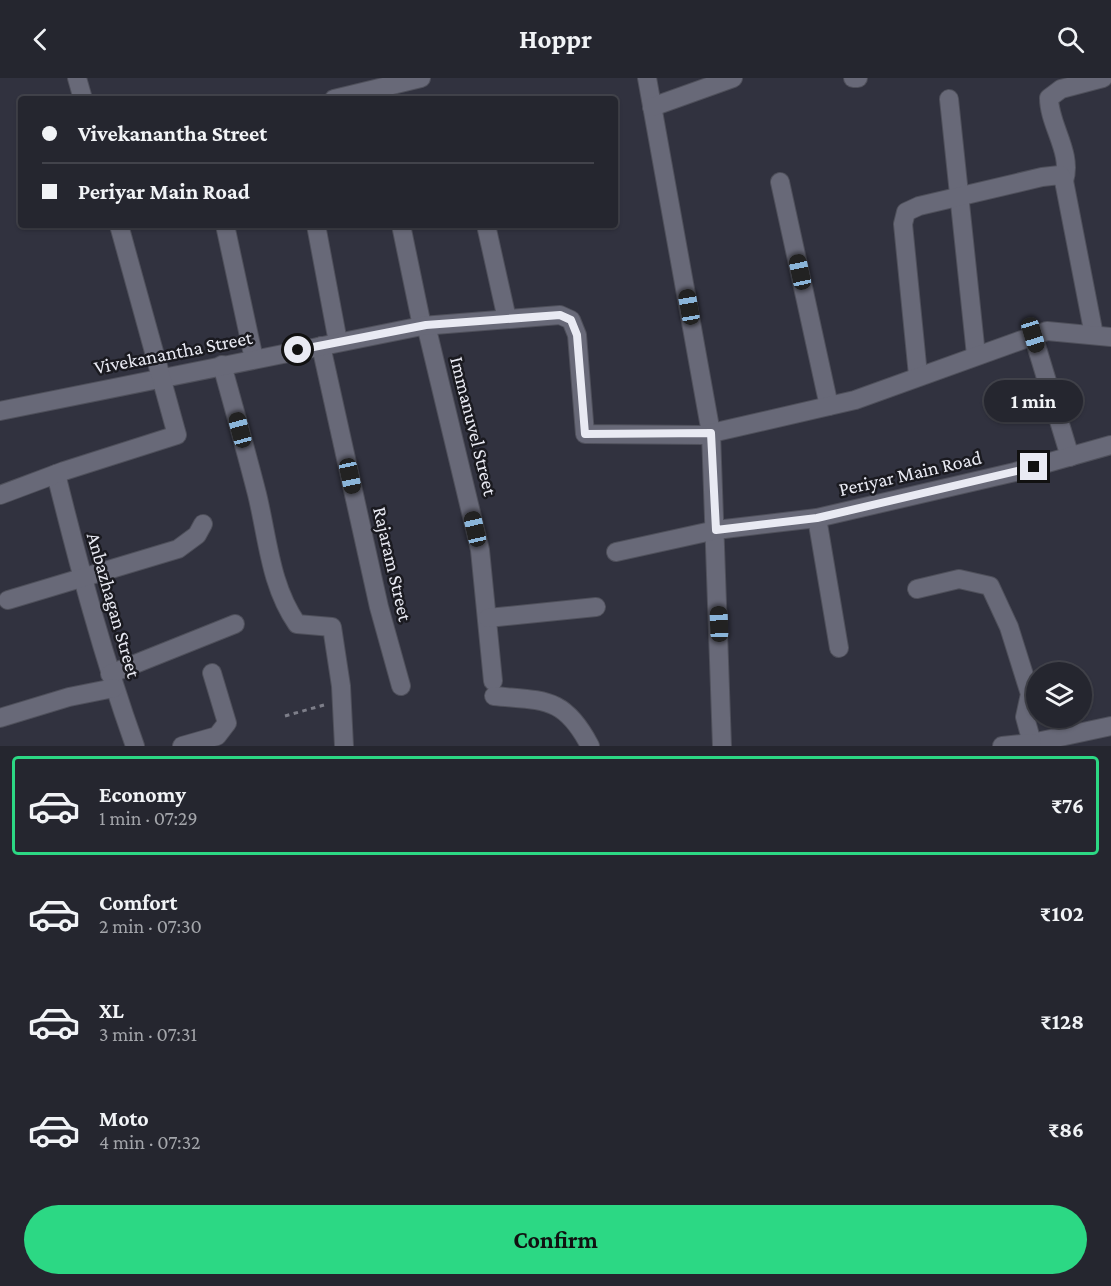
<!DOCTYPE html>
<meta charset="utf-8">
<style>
:root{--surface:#25262f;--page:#31323b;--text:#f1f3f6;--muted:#a3a5aa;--line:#42434b;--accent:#2cd884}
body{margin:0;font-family:"Crimson Pro",serif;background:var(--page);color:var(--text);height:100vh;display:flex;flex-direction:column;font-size:22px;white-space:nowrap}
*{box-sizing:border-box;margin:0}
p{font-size:20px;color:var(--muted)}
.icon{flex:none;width:33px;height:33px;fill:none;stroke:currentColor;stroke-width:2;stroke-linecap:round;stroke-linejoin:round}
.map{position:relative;height:668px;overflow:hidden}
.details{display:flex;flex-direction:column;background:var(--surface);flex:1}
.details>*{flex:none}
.hud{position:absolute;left:18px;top:18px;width:600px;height:132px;border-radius:6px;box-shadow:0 2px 4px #0004,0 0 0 2px var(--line);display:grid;align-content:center;height:132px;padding:0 24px;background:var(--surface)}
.fabs{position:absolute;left:1026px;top:584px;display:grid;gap:12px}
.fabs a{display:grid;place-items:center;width:66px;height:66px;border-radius:50%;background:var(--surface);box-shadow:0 2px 4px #0004,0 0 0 2px var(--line);font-size:30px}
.end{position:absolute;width:27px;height:27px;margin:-14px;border:8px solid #e9eaf3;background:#111;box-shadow:0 0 0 3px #111}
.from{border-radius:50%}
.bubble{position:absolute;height:42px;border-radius:21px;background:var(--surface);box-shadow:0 2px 4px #0004,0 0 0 2px var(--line);font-size:20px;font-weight:700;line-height:42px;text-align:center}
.car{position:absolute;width:18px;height:36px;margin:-18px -9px;border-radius:8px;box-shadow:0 0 4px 2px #0007;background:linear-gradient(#222 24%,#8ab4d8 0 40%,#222 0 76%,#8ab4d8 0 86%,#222 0)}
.hud b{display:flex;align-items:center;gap:21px;height:57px;font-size:22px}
.hud b+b{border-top:2px solid var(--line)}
.hud i{width:15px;height:15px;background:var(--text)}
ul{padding:10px 0 0;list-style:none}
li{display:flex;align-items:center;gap:18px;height:99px;margin:0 12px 9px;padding:0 12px;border:3px solid transparent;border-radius:6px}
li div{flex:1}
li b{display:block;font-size:22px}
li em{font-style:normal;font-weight:700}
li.on{border-color:var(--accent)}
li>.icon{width:54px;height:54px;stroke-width:1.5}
.button{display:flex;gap:12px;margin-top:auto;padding:12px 24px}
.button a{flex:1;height:69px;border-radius:36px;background:var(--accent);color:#111;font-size:24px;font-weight:700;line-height:69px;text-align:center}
header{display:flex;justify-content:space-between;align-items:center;height:78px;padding:0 24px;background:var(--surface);font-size:27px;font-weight:700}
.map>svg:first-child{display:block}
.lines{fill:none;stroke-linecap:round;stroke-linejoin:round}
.street-casing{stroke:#4f505b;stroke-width:20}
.path{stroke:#7d7e89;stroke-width:3;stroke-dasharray:4.5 4.5;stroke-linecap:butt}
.street{stroke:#686978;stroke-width:18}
.route{stroke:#e9eaf3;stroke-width:8}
.labels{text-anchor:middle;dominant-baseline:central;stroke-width:5;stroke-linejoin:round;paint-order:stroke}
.street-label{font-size:20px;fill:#e9eaf3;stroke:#1a1a20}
</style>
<header><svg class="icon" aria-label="back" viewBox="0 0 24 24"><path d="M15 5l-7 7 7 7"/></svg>Hoppr<svg class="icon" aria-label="search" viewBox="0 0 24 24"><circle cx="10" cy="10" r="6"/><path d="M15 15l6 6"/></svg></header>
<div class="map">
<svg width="1111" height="668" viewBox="0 0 1111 668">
<rect width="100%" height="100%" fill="#31323f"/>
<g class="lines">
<g class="street-casing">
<g id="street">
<path d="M77,0L83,21"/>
<path d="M647,0L711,355L722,668"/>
<path d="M853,0H858"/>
<path d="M334,21L421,0"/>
<path d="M949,21L976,277"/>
<path d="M652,29L733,0"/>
<path d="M1064,103C1073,75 1049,47 1049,20L1061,11L1103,0"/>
<path d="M780,104L829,328"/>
<path d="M225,147L254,281"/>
<path d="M316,147L338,264"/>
<path d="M401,147L422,248"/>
<path d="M486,147L507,241"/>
<path d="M426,247L480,472L493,603"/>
<path d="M1033,257L1070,379"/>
<path d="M321,268L379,529L401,608"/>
<path d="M222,287C234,330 246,373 257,416C268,461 270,507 297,546L332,549L341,608L344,668"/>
<path d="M918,297L903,146L906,134L919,128L1042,99L1060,97L1064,103L1094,257"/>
<path d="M0,333L422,248L560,237L571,242L577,257L585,356L703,357L855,322L1047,253L1111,259"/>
<path d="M56,396C79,488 103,579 135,668"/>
<path d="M0,417L64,393L177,357L119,147"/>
<path d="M817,440L839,570"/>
<path d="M616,474L716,452L817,440L1015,394L1111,367"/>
<path d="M917,511L959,501L990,508L1009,549L1030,616L1025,639L1032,665L1111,648"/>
<path d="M8,522L178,471L197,457L203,446"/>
<path d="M488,540L596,529"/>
<path d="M110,596L235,546"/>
<path d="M494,618C544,623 564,618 590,668"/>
<path d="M0,640L69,619L114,610"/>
<path d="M182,668L217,658L227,645L212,595"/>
<path d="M1002,668L1032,665"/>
</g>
</g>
<path class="path" d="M285,638L324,627"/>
<use href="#street" class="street"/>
</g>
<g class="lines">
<path class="route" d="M298,272L426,247L560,237L571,242L577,257L585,356L711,355L716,452L817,440L1034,389"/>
</g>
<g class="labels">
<g class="street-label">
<text transform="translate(173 274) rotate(-11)">Vivekanantha Street</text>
<text transform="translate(474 348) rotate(76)">Immanuvel Street</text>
<text transform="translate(910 395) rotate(-13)">Periyar Main Road</text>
<text transform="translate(393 486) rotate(77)">Rajaram Street</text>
<text transform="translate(114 527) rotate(74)">Anbazhagan Street</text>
</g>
</g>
</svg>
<div class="fabs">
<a><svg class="icon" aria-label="layers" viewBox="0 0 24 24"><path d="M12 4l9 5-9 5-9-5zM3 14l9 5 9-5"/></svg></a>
</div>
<i class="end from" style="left:298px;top:272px"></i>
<i class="end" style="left:1034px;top:389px"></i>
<div class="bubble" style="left:984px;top:302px;width:99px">1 min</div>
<i class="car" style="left:800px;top:194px;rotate:348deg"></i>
<i class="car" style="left:689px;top:229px;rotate:350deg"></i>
<i class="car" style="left:1033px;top:257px;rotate:163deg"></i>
<i class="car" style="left:240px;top:352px;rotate:345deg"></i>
<i class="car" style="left:350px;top:398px;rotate:168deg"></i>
<i class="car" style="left:475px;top:451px;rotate:347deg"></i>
<i class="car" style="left:719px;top:546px;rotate:358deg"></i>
<div class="hud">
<b><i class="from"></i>Vivekanantha Street</b>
<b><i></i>Periyar Main Road</b>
</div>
</div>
<section class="details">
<ul>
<li class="on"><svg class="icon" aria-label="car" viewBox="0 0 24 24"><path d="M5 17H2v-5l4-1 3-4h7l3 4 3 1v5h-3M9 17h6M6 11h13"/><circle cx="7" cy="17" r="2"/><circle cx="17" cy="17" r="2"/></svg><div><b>Economy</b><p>1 min · 07:29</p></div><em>₹76</em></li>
<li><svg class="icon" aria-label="car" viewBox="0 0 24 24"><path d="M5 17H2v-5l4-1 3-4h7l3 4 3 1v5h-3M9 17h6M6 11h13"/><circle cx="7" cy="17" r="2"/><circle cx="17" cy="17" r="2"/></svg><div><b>Comfort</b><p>2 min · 07:30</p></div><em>₹102</em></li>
<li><svg class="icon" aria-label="car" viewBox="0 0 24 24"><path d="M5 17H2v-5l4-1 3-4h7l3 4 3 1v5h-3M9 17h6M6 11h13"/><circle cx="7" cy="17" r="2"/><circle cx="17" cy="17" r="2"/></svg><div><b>XL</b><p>3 min · 07:31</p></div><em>₹128</em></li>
<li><svg class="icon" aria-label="car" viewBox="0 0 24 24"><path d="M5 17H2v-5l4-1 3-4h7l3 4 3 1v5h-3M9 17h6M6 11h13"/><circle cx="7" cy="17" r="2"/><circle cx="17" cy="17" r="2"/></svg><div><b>Moto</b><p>4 min · 07:32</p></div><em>₹86</em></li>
</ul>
<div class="button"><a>Confirm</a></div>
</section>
